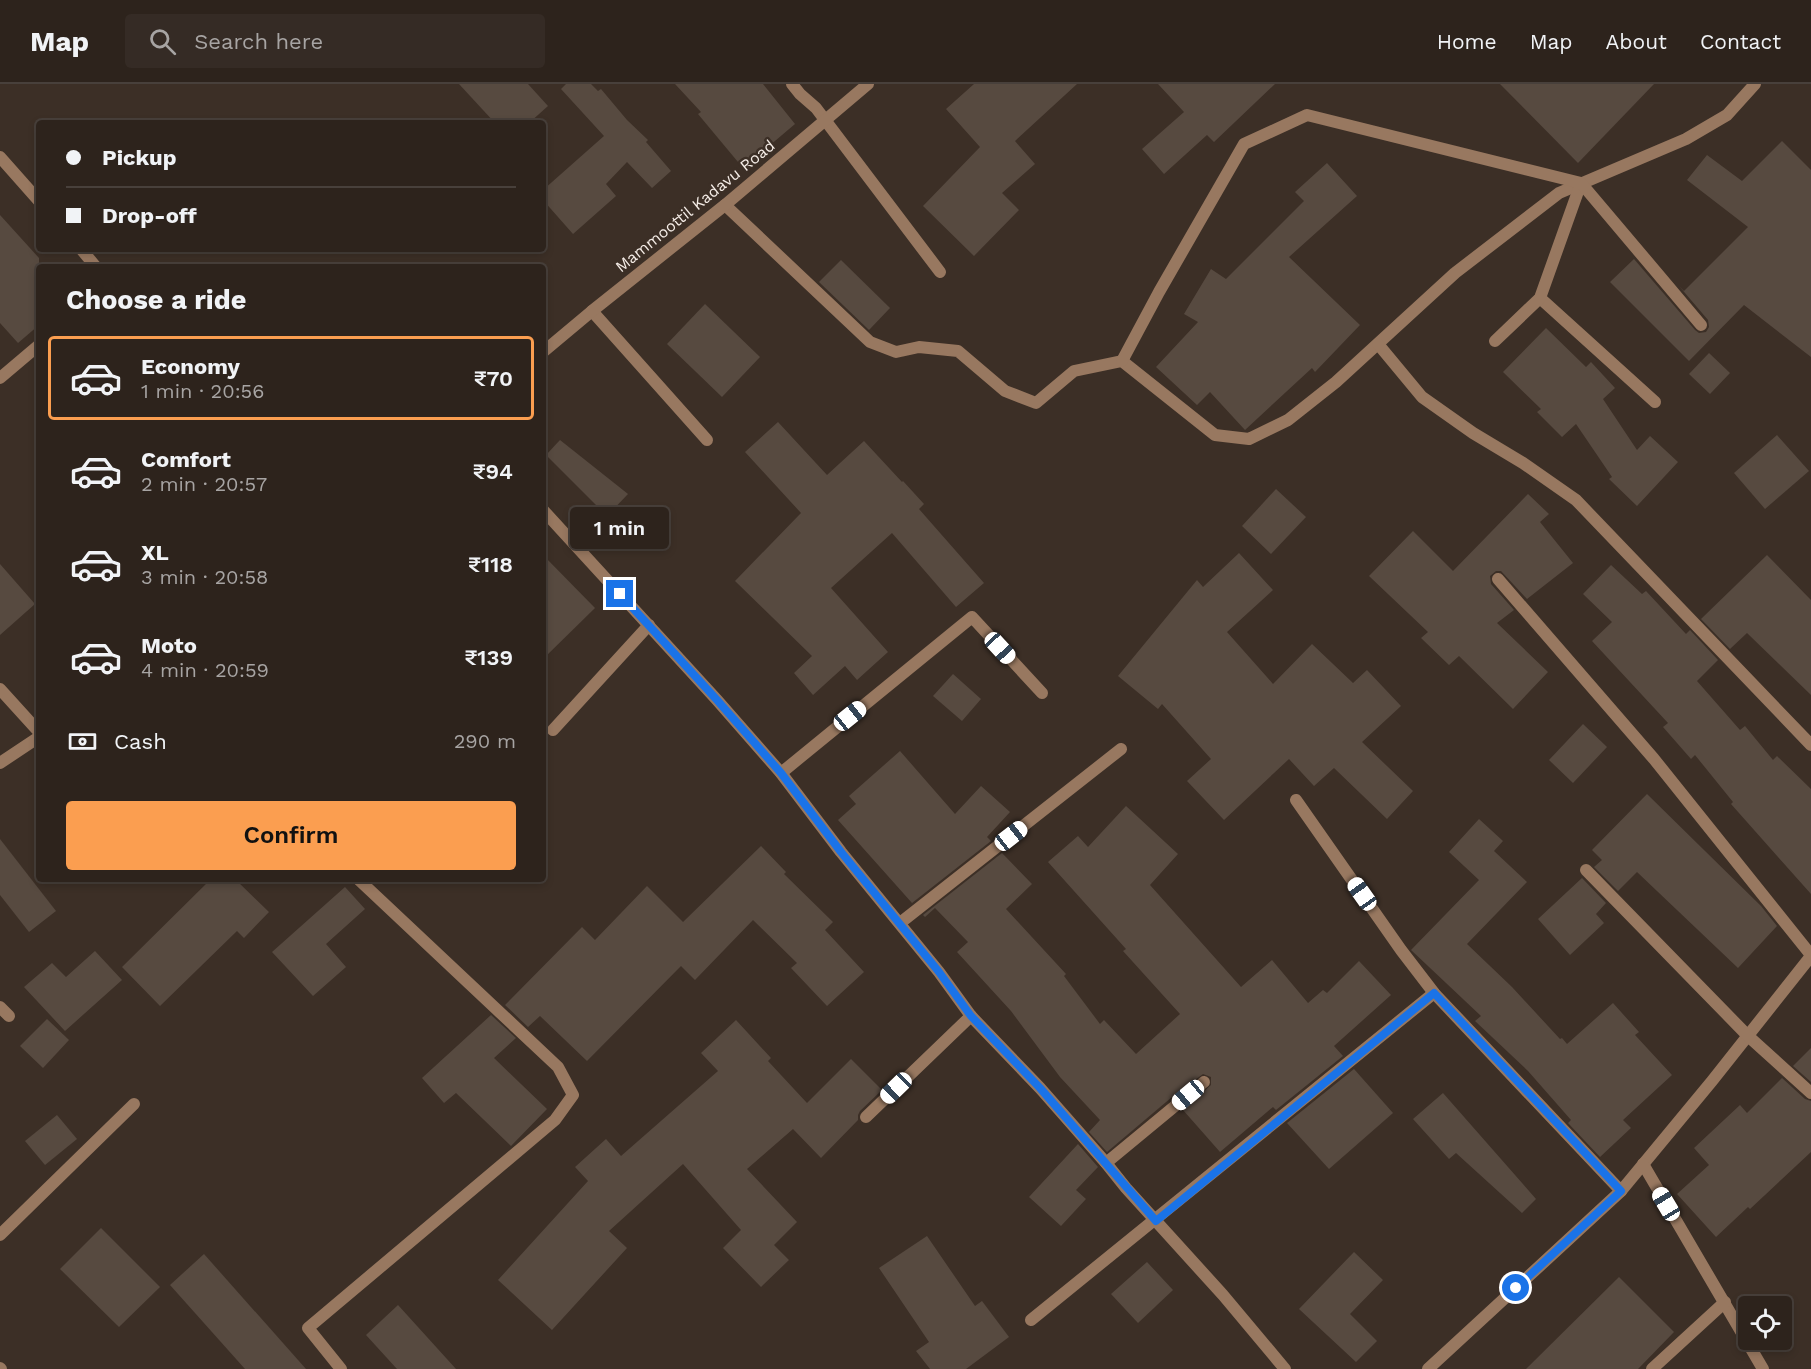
<!DOCTYPE html>
<meta charset="utf-8">
<style>
:root{--surface:#2d231c;--page:#352b25;--text:#f1f3f6;--muted:#a7a4a3;--line:#48403b;--accent:#fb9e50}
body{margin:0;font-family:"Work Sans",sans-serif;background:var(--page);color:var(--text);height:100vh;display:flex;flex-direction:column;font-size:22px;white-space:nowrap}
*{box-sizing:border-box;margin:0}
p{font-size:20px;color:var(--muted)}
.icon{flex:none;width:33px;height:33px;fill:none;stroke:currentColor;stroke-width:2;stroke-linecap:round;stroke-linejoin:round}
.map{position:relative;flex:1;overflow:hidden}
.sheet{position:absolute;left:36px;top:180px;width:510px;height:618px;display:flex;flex-direction:column;background:var(--surface);border-radius:6px;box-shadow:0 3px 9px #0003,0 0 0 2px var(--line)}
.sheet>*{flex:none}
.top-card{position:absolute;left:36px;top:36px;width:510px;height:132px;border-radius:6px;box-shadow:0 3px 9px #0003,0 0 0 2px var(--line);display:grid;align-content:center;height:132px;padding:0 30px;background:var(--surface)}
.buttons{position:absolute;left:1738px;top:1212px;display:grid;gap:12px}
.buttons a{display:grid;place-items:center;width:54px;height:54px;border-radius:6px;background:var(--surface);box-shadow:0 3px 9px #0003,0 0 0 2px var(--line);font-size:30px}
.end{position:absolute;width:27px;height:27px;margin:-14px;border:8px solid #1a73e8;background:#fff;box-shadow:0 0 0 3px #fff}
.from{border-radius:50%}
.bubble{position:absolute;height:42px;border-radius:6px;background:var(--surface);box-shadow:0 3px 9px #0003,0 0 0 2px var(--line);font-size:20px;font-weight:600;line-height:42px;text-align:center}
.car{position:absolute;width:18px;height:36px;margin:-18px -9px;border-radius:8px;box-shadow:0 0 4px 2px #0007;background:linear-gradient(#fff 24%,#345 0 40%,#fff 0 76%,#345 0 86%,#fff 0)}
.top-card b{display:flex;align-items:center;gap:21px;height:57px;font-size:22px}
.top-card b+b{border-top:2px solid var(--line)}
.top-card i{width:15px;height:15px;background:var(--text)}
ul{padding:0;list-style:none}
li{display:flex;align-items:center;gap:18px;height:84px;margin:0 12px 9px;padding:0 18px;border:3px solid transparent;border-radius:6px}
li div{flex:1}
li b{display:block;font-size:22px}
li em{font-style:normal;font-weight:600}
li.active{border-color:var(--accent)}
li>.icon{width:54px;height:54px;stroke-width:1.5}
h2{padding:0 30px;font-size:27px;line-height:72px}
.pay{display:flex;align-items:center;gap:15px;height:66px;padding:0 30px;font-size:22px}
.pay p{margin-inline-start:auto}
.action{display:flex;gap:12px;margin-top:auto;padding:12px 30px}
.action a{flex:1;height:69px;border-radius:6px;background:var(--accent);color:#111;font-size:24px;font-weight:600;line-height:69px;text-align:center}
header{display:flex;align-items:center;gap:36px;box-sizing:border-box;height:84px;padding:0 30px;background:var(--surface);border-bottom:2px solid var(--line)}
header strong{font-size:28px}
nav{display:flex;gap:33px;margin-inline-start:auto;font-size:21px}
.search{width:420px;height:54px;background:var(--page);display:flex;align-items:center;gap:15px;box-sizing:border-box;padding:0 21px;border-radius:6px;color:var(--muted);font-size:22px}
.map>svg:first-child{display:block}
.building{fill:#574a40}
.lines{fill:none;stroke-linecap:round;stroke-linejoin:round}
.minor{stroke:#987860;stroke-width:12}
.route{stroke:#1a73e8;stroke-width:8}
.labels{text-anchor:middle;dominant-baseline:central;stroke-width:5;stroke-linejoin:round;paint-order:stroke}
.street-label{font-size:16px;fill:#f6eee8;stroke:#3c2f26}
</style>
<header>
<strong>Map</strong>
<div class="search"><svg class="icon" aria-label="search" viewBox="0 0 24 24"><circle cx="10" cy="10" r="6"/><path d="M15 15l6 6"/></svg>Search here</div>
<nav><a>Home</a><a>Map</a><a>About</a><a>Contact</a></nav>
</header>
<div class="map">
<svg width="1811" height="1285" viewBox="0 0 1811 1285">
<rect width="100%" height="100%" fill="#3c2f26"/>
<g class="building">
<path d="M459,0H528L548,22L529,39H495Z"/>
<path d="M566,0H591L598,7L601,5L627,36L648,56L646,58L671,87L652,104L627,78L606,100L616,112L573,150L543,116V106L604,52L561,5Z"/>
<path d="M675,0H763L795,40L743,84L698,30L701,28Z"/>
<path d="M974,0H1077L1015,57L1035,80L1002,109L1019,126L974,172L923,122L980,63L946,25Z"/>
<path d="M1158,0H1275L1214,58L1207,51L1164,90L1142,65L1184,28Z"/>
<path d="M1500,0H1654L1578,79Z"/>
<path d="M1782,57L1811,86V273L1744,221L1689,277L1610,198L1634,175L1695,246L1699,249L1706,248L1709,243L1708,236L1679,202L1684,207L1748,143L1687,96L1707,71L1742,97Z"/>
<path d="M1327,79L1357,112L1289,173L1360,241L1315,288L1312,284L1245,346L1210,308L1197,321L1156,283L1198,238L1184,230L1211,185L1226,195L1304,117L1295,108Z"/>
<path d="M0,131L39,174V241L18,259L0,239Z"/>
<path d="M841,176L890,224L869,246L819,198Z"/>
<path d="M705,220L760,273L722,313L667,260Z"/>
<path d="M1546,244L1586,283L1591,278L1615,304L1603,315L1637,366L1650,352L1678,378L1637,422L1609,395L1612,393L1576,340L1562,353L1537,328L1541,325L1503,288Z"/>
<path d="M1709,269L1730,289L1710,310L1689,290Z"/>
<path d="M778,338L827,391L864,357L902,398L903,397L924,420L919,425L984,499L956,523L892,449L831,504L888,568L857,596L845,582L813,611L794,589L812,572L735,497L801,429L745,368Z"/>
<path d="M1777,351L1809,387L1765,425L1734,389Z"/>
<path d="M560,356L628,410L607,432L546,371Z"/>
<path d="M1276,405L1306,433L1271,470L1242,442Z"/>
<path d="M1528,410L1549,430L1540,438L1573,479L1527,515L1501,487H1496L1490,492L1491,500L1514,526L1497,539L1548,588L1513,625L1459,572L1449,581L1421,554L1428,548L1369,492L1413,447L1453,487Z"/>
<path d="M1239,469L1273,506L1227,548L1273,600L1312,560L1353,599L1367,586L1401,622L1362,658L1413,707L1387,735L1334,684L1314,702L1289,675L1224,736L1187,697L1211,675L1162,620L1158,625L1118,592L1197,496L1203,503Z"/>
<path d="M543,471L595,524L543,575Z"/>
<path d="M1767,471L1811,516V611L1747,549L1730,565L1701,535Z"/>
<path d="M0,480L35,520L0,551Z"/>
<path d="M1611,481L1642,510L1646,507L1686,550L1690,546L1718,576L1697,597L1740,646L1745,642L1773,676L1777,672L1811,705V810L1731,720L1733,718L1695,671L1691,675L1663,643L1668,639L1592,557L1612,538L1583,510Z"/>
<path d="M953,590L981,615L962,637L933,612Z"/>
<path d="M1583,640L1607,663L1573,699L1549,676Z"/>
<path d="M900,667L955,730L981,702L1010,728L987,753L991,757L912,819L838,736L856,720L849,712Z"/>
<path d="M1647,710L1761,822L1777,842L1738,884L1637,788L1618,807L1594,783L1602,776L1592,766Z"/>
<path d="M1126,722L1178,770L1150,801L1241,903L1272,876L1308,919L1323,906L1327,909L1359,877L1391,911L1334,962L1343,972L1276,1026L1273,1023L1220,1068L1183,1026L1211,1001V993L1203,990L1172,1013L1107,1068L1089,1048L1100,1036L1060,993L1011,927L957,868L968,858L935,824L925,833L923,831L1002,769L1032,800L1006,825L1066,890L1064,892L1100,940L1104,936L1136,970L1180,930L1123,867L1126,865L1048,778L1078,752L1088,763Z"/>
<path d="M1479,735L1503,757L1494,767L1527,798L1467,860L1512,903L1560,955L1562,954L1567,960L1613,919L1639,948L1635,951L1672,991L1623,1036L1631,1044L1600,1073L1568,1039L1571,1036L1528,987L1475,937L1481,932L1411,866L1479,796L1449,768Z"/>
<path d="M0,755L56,827L29,848L0,811Z"/>
<path d="M761,762L786,788L784,790L833,838L825,846L864,888L827,922L791,884L797,879L753,836L695,896L681,882L587,977L540,932L528,943L505,921L582,843L595,856L647,802L683,838Z"/>
<path d="M1582,794L1606,819L1596,830L1604,839L1570,871L1538,835Z"/>
<path d="M211,795H235L269,828L244,854L237,847L160,922L122,883Z"/>
<path d="M345,803L365,825L326,860L346,883L313,912L272,868Z"/>
<path d="M95,867L122,896L65,947L24,903L52,879L66,893Z"/>
<path d="M491,931L516,954L494,974L547,1025L511,1062L456,1009L444,1019L422,994Z"/>
<path d="M47,935L69,956L43,984L20,962Z"/>
<path d="M736,936L771,974L768,977L807,1019L851,975L882,1006L860,1027L858,1031V1036L821,1074L793,1045L747,1085L797,1138L774,1161L789,1176L761,1203L723,1164L741,1146L683,1080L609,1147L627,1164L552,1246L498,1196L588,1097L575,1083L606,1055L621,1072L718,987L701,969Z"/>
<path d="M1811,964V998L1793,982Z"/>
<path d="M1354,985L1393,1029L1329,1085L1287,1039Z"/>
<path d="M1782,994L1805,1015L1811,1017V1068L1750,1125L1748,1123L1716,1153L1677,1110L1709,1081L1694,1064L1740,1021L1747,1029Z"/>
<path d="M1443,1009L1536,1115L1522,1129L1456,1069L1449,1075L1413,1035Z"/>
<path d="M57,1031L77,1055L45,1081L25,1057Z"/>
<path d="M1078,1060L1098,1083L1076,1106L1086,1115L1061,1142L1029,1113Z"/>
<path d="M101,1144L160,1203L119,1243L60,1185Z"/>
<path d="M927,1152L975,1222L982,1217L1009,1253L966,1285H930L916,1267L929,1258L879,1184Z"/>
<path d="M1354,1168L1383,1196L1350,1230L1377,1257L1356,1278L1299,1225Z"/>
<path d="M204,1170L306,1285H245L170,1201Z"/>
<path d="M1147,1178L1173,1206L1138,1239L1111,1210Z"/>
<path d="M1619,1193L1674,1248L1638,1285H1526Z"/>
<path d="M398,1221L456,1285H397L366,1251Z"/>
</g>
<g class="lines">
<g class="minor">
<path d="M792,0L800,10L816,24L940,188"/>
<path d="M0,73L39,117"/>
<path d="M725,121L870,258L896,268L919,263L958,267L1005,307L1036,319L1074,287L1122,277L1215,351L1249,355L1288,336L1336,298L1455,189L1559,109L1686,55L1727,31L1755,0"/>
<path d="M81,165L96,183"/>
<path d="M1540,214L1655,318"/>
<path d="M592,227L707,356"/>
<path d="M1495,257L1540,214L1581,99"/>
<path d="M1378,260L1422,313L1473,349L1523,379L1576,416L1811,661"/>
<path d="M543,268L592,227L725,121L868,0"/>
<path d="M1122,277L1159,208L1244,60L1307,31L1581,99L1701,241"/>
<path d="M0,294L39,261"/>
<path d="M543,426L717,616L781,689L841,768L939,888L971,932L1040,1004L1106,1079L1126,1104L1223,1211L1285,1285"/>
<path d="M1498,495L1654,675L1811,871"/>
<path d="M0,605L39,648"/>
<path d="M553,646L649,541"/>
<path d="M0,679L39,653"/>
<path d="M781,689L972,533L1042,609"/>
<path d="M1296,716L1401,866L1434,909L1621,1107L1712,997L1811,872"/>
<path d="M1586,786L1748,952L1811,1009"/>
<path d="M900,839L1121,665"/>
<path d="M0,923L9,932"/>
<path d="M866,1033L971,932"/>
<path d="M1106,1079L1204,998"/>
<path d="M1643,1080L1763,1285"/>
<path d="M0,1151L134,1020"/>
<path d="M1031,1236L1434,909"/>
<path d="M0,1284L1,1285"/>
<path d="M341,1285L308,1244L555,1036L573,1011L558,983L358,795"/>
<path d="M1428,1285L1621,1107"/>
<path d="M1652,1285L1725,1218"/>
</g>
</g>
<g class="lines">
<path class="route" d="M620,510L717,616L781,689L841,768L939,888L971,932L1040,1004L1156,1137L1434,909L1621,1107L1516,1204"/>
</g>
<g class="labels">
<g class="street-label">
<text transform="translate(695 122) rotate(-39)">Mammoottil Kadavu Road</text>
</g>
</g>
</svg>
<div class="buttons">
<a><svg class="icon" aria-label="locate" viewBox="0 0 24 24"><circle cx="12" cy="12" r="6"/><path d="M12 2v4M12 18v4M2 12h4M18 12h4"/></svg></a>
</div>
<i class="end from" style="left:1516px;top:1204px"></i>
<i class="end" style="left:620px;top:510px"></i>
<div class="bubble" style="left:570px;top:423px;width:99px">1 min</div>
<i class="car" style="left:1000px;top:564px;rotate:137deg"></i>
<i class="car" style="left:850px;top:632px;rotate:51deg"></i>
<i class="car" style="left:1011px;top:752px;rotate:52deg"></i>
<i class="car" style="left:1362px;top:810px;rotate:325deg"></i>
<i class="car" style="left:896px;top:1004px;rotate:226deg"></i>
<i class="car" style="left:1188px;top:1011px;rotate:230deg"></i>
<i class="car" style="left:1666px;top:1120px;rotate:329deg"></i>
<div class="top-card">
<b><i class="from"></i>Pickup</b>
<b><i></i>Drop-off</b>
</div>
<section class="sheet">
<h2>Choose a ride</h2>
<ul>
<li class="active"><svg class="icon" aria-label="car" viewBox="0 0 24 24"><path d="M5 17H2v-5l4-1 3-4h7l3 4 3 1v5h-3M9 17h6M6 11h13"/><circle cx="7" cy="17" r="2"/><circle cx="17" cy="17" r="2"/></svg><div><b>Economy</b><p>1 min · 20:56</p></div><em>₹70</em></li>
<li><svg class="icon" aria-label="car" viewBox="0 0 24 24"><path d="M5 17H2v-5l4-1 3-4h7l3 4 3 1v5h-3M9 17h6M6 11h13"/><circle cx="7" cy="17" r="2"/><circle cx="17" cy="17" r="2"/></svg><div><b>Comfort</b><p>2 min · 20:57</p></div><em>₹94</em></li>
<li><svg class="icon" aria-label="car" viewBox="0 0 24 24"><path d="M5 17H2v-5l4-1 3-4h7l3 4 3 1v5h-3M9 17h6M6 11h13"/><circle cx="7" cy="17" r="2"/><circle cx="17" cy="17" r="2"/></svg><div><b>XL</b><p>3 min · 20:58</p></div><em>₹118</em></li>
<li><svg class="icon" aria-label="car" viewBox="0 0 24 24"><path d="M5 17H2v-5l4-1 3-4h7l3 4 3 1v5h-3M9 17h6M6 11h13"/><circle cx="7" cy="17" r="2"/><circle cx="17" cy="17" r="2"/></svg><div><b>Moto</b><p>4 min · 20:59</p></div><em>₹139</em></li>
</ul>
<div class="pay"><svg class="icon" aria-label="cash" viewBox="0 0 24 24"><path d="M3 7h18v10H3z"/><circle cx="12" cy="12" r="2"/></svg>Cash<p>290 m</p></div>
<div class="action"><a>Confirm</a></div>
</section>
</div>
